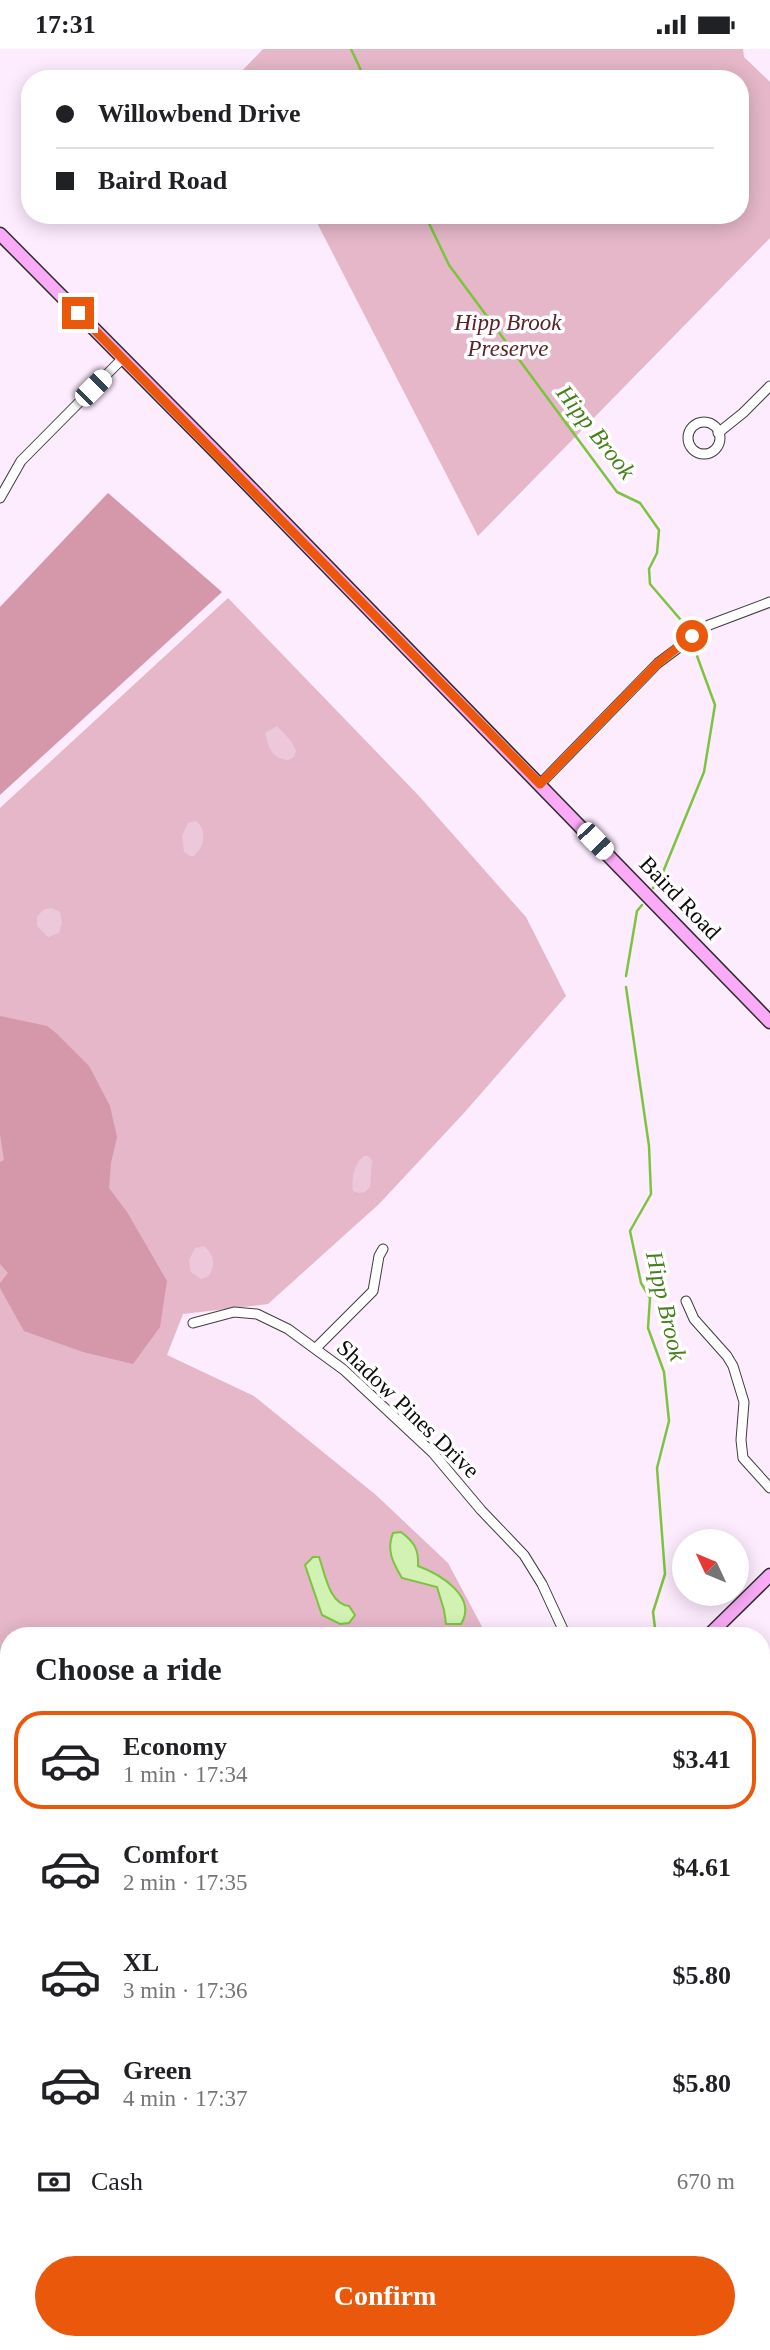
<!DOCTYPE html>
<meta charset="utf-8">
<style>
:root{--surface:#fff;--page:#f6f6f6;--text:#202124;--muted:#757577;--line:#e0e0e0;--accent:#ea580c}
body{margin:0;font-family:Georgia,serif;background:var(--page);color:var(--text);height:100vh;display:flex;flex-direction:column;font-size:26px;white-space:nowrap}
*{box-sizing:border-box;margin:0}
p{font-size:23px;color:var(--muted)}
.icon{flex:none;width:38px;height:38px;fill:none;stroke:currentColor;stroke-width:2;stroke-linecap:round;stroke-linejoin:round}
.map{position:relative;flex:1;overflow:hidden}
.drawer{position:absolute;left:0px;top:1578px;width:770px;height:723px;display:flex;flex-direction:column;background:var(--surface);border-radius:28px 28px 0 0;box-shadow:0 4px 18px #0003}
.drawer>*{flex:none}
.hud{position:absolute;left:21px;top:21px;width:728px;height:154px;border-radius:28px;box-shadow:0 4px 18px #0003;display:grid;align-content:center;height:154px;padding:0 35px;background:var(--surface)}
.needle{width:46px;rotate:314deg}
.fabs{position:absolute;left:672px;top:1480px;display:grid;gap:14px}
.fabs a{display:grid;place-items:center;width:77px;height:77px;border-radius:50%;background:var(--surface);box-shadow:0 4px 18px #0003;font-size:35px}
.end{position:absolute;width:32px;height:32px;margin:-16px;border:9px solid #ea580c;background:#fff;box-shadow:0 0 0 4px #fff}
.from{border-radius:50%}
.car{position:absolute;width:21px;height:42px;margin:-21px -10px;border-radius:9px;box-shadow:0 0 5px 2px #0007;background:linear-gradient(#fff 24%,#345 0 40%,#fff 0 76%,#345 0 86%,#fff 0)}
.hud b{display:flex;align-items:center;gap:24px;height:66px;font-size:26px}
.hud b+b{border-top:2px solid var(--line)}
.hud i{width:18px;height:18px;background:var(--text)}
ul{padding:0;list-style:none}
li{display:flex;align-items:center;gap:21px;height:98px;margin:0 14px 10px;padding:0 21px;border:4px solid transparent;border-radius:28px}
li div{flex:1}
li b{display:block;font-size:26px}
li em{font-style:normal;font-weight:700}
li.current{border-color:var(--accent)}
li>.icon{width:63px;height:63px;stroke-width:1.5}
h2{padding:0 35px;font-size:32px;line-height:84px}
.pay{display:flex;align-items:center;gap:18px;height:77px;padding:0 35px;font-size:26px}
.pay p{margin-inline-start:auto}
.primary-button{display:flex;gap:14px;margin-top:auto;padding:14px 35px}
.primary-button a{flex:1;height:80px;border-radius:42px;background:var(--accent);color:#fff;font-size:28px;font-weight:700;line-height:80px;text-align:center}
.status{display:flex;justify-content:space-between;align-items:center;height:49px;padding:0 35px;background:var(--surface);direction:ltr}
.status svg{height:19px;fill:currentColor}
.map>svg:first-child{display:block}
.green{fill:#e5b7c8}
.forest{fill:#d597aa}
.cemetery{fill:#ddbecf}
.pitch{fill:#edc8db}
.water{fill:#d1f2b3;stroke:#7cc43e;stroke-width:2}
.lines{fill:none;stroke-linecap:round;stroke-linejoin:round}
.stream{stroke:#7cc43e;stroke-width:2.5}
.street-casing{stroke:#3e3e3e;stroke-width:11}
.secondary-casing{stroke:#2d2d2d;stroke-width:15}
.street{stroke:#fff;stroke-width:9}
.secondary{stroke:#faaaf7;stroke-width:12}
.route{stroke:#ea580c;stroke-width:9}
.labels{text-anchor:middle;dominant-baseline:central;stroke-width:7;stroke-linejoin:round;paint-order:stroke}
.park-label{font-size:23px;font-style:italic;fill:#5e2024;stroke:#fff}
.street-label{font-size:23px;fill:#0b0b0b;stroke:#fff}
.water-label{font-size:24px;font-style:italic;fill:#46801b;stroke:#fff}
</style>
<div class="status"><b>17:31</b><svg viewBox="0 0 49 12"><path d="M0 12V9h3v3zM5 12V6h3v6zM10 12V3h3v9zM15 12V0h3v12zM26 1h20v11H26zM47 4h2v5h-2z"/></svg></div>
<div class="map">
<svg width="770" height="2301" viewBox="0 0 770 2301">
<rect width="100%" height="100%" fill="#fdebfe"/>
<g class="green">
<path d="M263,0H743L744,8L770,33V189L478,487L313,166H740V30H242L240,24Z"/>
<path d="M228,549L419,747L526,868L566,947L464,1064L379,1155L268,1255L183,1265L167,1306L254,1347L376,1446L448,1514L487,1587H9V1975L2,1982L0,1980V759Z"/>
</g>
<g class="forest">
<path d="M108,444L222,543L0,746V558Z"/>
<path d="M0,967L47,977L56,984L89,1017L110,1057L117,1088L111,1114L109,1139L127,1163L167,1232L160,1278L133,1315L83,1303L24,1282L0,1239V1234L8,1224L0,1215V1113L4,1111L0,1085Z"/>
</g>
<path class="cemetery" d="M770,1774V1836L761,1827V1784Z"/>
<g class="pitch">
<path d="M277,677L292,693L296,702L294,708L288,711C271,709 269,699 265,684Z"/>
<path d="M196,772C208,781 204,801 192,808L184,803L182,787L188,774Z"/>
<path d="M51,859L60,863L62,874L59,884L48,888L37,877V868L43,861Z"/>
<path d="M364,1107H368L372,1111L370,1138L365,1143L359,1144L353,1142C351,1130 354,1114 364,1107Z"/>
<path d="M204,1197C214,1207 216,1214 209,1227L201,1230L191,1223L189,1211L195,1199Z"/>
</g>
<g class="water">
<path d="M401,1483C414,1493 419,1500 418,1517C440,1525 478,1548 461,1575H446L444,1561L437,1538L402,1529C393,1514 386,1501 393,1484Z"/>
<path d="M313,1508H319C325,1524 329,1555 349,1557L355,1566L349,1574L340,1575L322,1566L305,1516Z"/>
</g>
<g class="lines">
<g class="stream">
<path d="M351,0L365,30"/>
<path d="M425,166L449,216L617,443L640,454L659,481L657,504L649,520L650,535L686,577L688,583"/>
<path d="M653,839L663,823L704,723L715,656L693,596"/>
<path d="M626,927L637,862L642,856"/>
<path d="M626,938L649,1097L651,1145L630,1182L641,1234L650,1249L648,1279L664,1323L669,1372L657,1419L665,1525L653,1563L656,1587"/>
<path d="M0,2099L9,2098"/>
</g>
<g class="street-casing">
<g id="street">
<circle cx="704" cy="389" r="16"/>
<path d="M718,384L743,364L770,337"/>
<path d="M0,449L21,412L123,309"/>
<path d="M540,735L658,614L709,576L770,553"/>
<path d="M686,1252L694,1270L727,1307L733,1317L744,1353L741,1391L743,1409L770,1439"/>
<path d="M193,1274L234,1263L257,1265L288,1280L344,1321L433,1404L481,1461L524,1506L542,1535L566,1587"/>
<path d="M316,1299L373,1242L379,1207L383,1200"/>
<path d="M761,2149L770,2140"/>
<path d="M309,2301L318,2292"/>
<path d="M607,2301L616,2292"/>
</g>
</g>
<g class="secondary-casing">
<g id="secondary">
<path d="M0,185L212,399L770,973"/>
<path d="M708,1587L770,1526"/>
<path d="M0,2006L9,2014"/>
<path d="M288,2292L296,2301"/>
<path d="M0,2297L9,2289"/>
</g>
</g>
<use href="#street" class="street"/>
<use href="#secondary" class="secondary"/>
</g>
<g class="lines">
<path class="route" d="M78,264L540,735L658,614L692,587"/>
</g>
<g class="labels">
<g class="park-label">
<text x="508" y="273">Hipp Brook<tspan x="508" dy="26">Preserve</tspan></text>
</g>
<g class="street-label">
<text transform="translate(680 849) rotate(46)">Baird Road</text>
<text transform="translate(408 1360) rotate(44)">Shadow Pines Drive</text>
</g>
<g class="water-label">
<text transform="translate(596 383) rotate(52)">Hipp Brook</text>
<text transform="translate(666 1257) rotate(77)">Hipp Brook</text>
</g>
</g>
</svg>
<div class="fabs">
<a><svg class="needle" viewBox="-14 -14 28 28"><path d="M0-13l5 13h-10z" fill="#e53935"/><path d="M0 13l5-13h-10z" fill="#757577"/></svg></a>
</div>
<i class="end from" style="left:692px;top:587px"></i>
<i class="end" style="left:78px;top:264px"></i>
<i class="car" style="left:93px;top:339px;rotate:45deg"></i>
<i class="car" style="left:595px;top:792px;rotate:136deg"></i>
<div class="hud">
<b><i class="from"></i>Willowbend Drive</b>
<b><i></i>Baird Road</b>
</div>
<section class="drawer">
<h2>Choose a ride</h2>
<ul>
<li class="current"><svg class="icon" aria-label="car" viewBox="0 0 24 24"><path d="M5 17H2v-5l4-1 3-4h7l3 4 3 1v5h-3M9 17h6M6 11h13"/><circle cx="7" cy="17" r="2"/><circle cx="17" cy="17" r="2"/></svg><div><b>Economy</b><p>1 min · 17:34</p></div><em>$3.41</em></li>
<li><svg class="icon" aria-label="car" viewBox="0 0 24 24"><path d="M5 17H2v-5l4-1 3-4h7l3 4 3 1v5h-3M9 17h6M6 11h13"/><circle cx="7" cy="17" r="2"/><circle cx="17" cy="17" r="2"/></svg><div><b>Comfort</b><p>2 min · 17:35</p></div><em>$4.61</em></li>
<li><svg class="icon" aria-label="car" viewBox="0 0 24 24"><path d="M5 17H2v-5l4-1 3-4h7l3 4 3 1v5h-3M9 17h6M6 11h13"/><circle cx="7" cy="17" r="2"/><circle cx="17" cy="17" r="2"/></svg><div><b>XL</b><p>3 min · 17:36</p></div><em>$5.80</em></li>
<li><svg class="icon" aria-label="car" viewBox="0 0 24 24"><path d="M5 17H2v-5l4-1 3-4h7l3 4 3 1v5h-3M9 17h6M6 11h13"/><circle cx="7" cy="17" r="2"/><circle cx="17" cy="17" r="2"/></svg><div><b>Green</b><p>4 min · 17:37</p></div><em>$5.80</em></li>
</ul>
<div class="pay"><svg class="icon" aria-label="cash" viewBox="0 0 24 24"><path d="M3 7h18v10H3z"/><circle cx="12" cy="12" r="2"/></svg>Cash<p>670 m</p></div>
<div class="primary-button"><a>Confirm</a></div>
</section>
</div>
